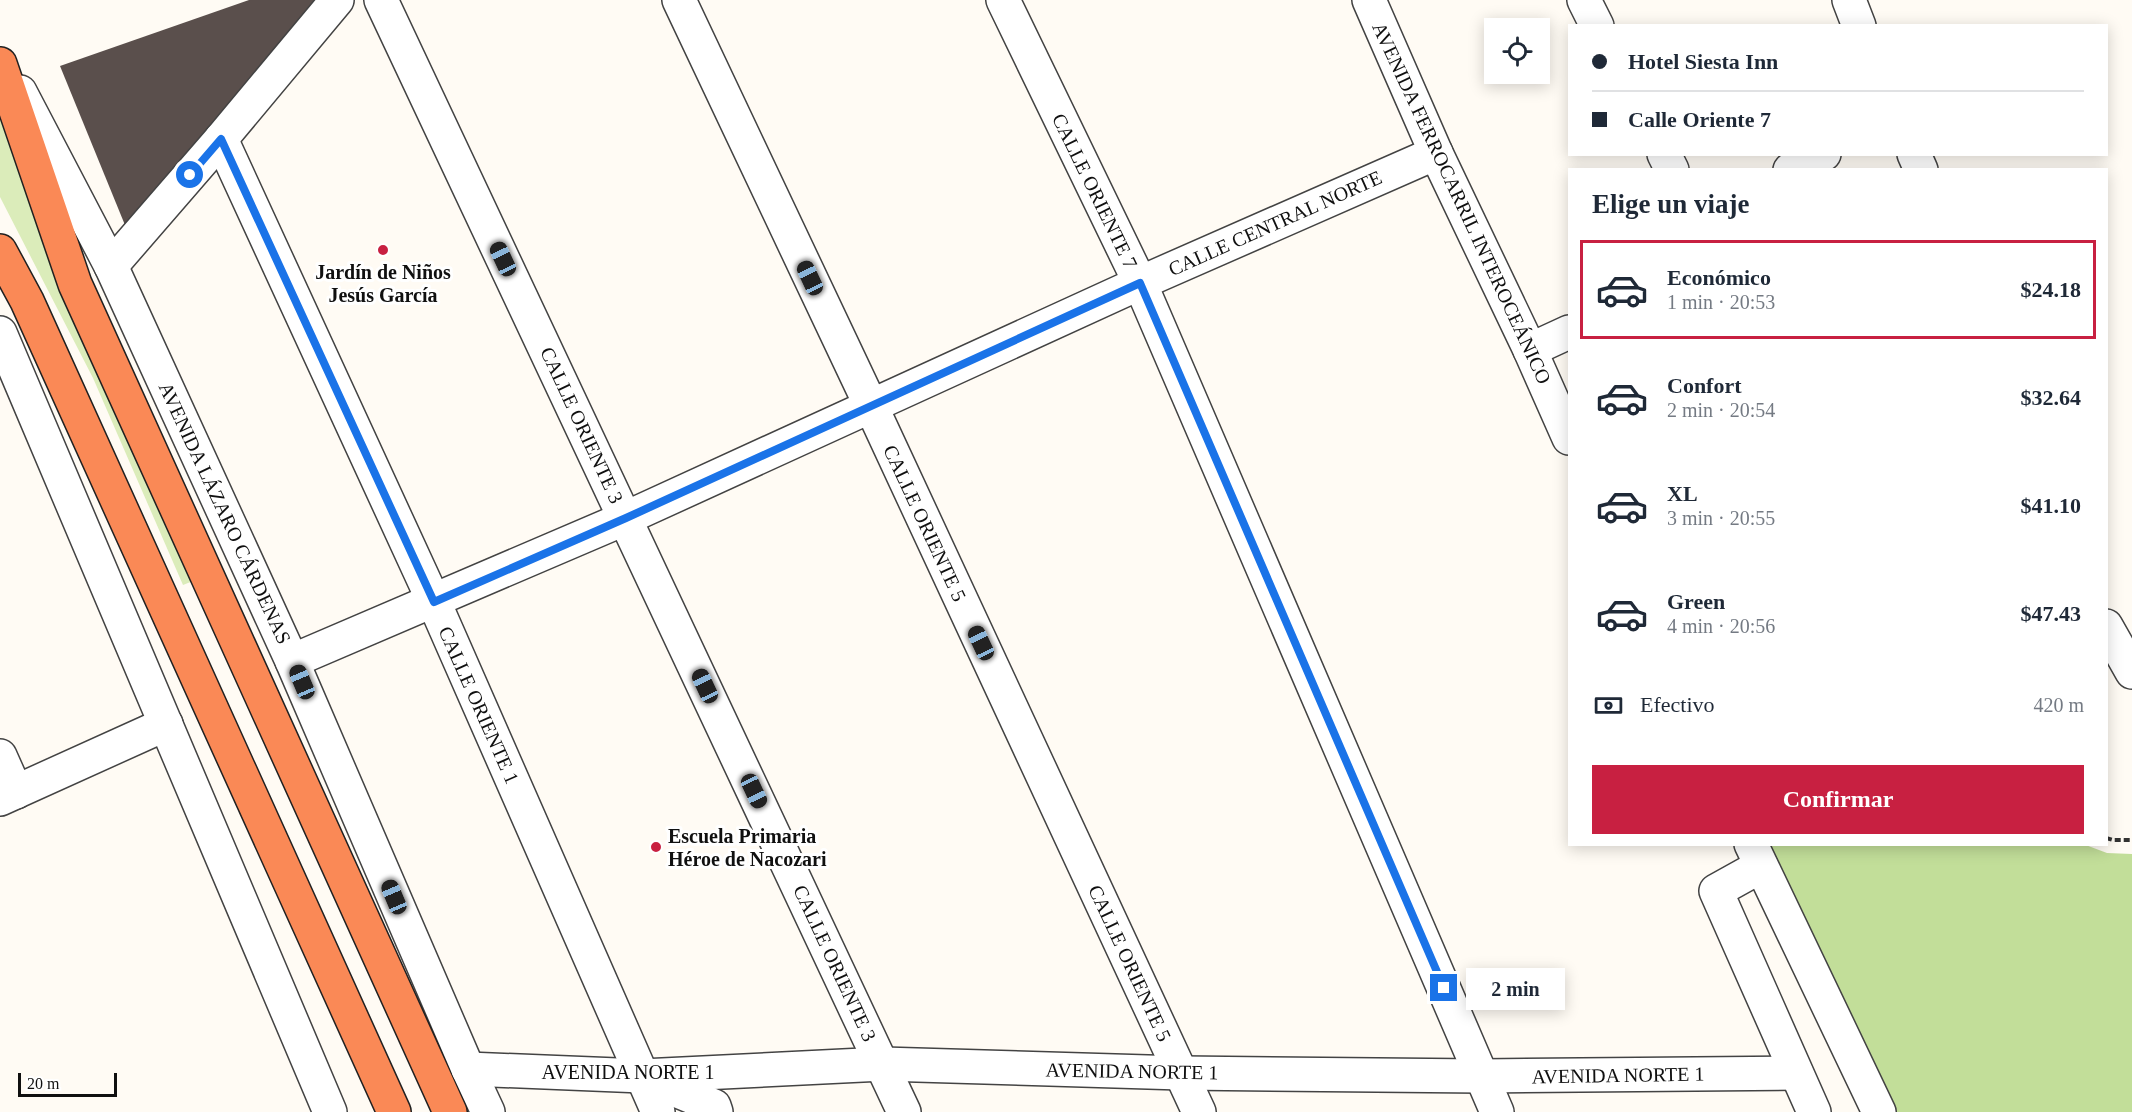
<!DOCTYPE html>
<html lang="es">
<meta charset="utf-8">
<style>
:root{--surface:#fff;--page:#f2f2f3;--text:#1f2937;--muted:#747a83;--line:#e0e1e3;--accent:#c82041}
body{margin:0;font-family:"Times New Roman",serif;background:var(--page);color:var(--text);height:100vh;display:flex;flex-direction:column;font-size:22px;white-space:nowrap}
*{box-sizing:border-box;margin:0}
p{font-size:20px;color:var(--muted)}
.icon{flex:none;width:33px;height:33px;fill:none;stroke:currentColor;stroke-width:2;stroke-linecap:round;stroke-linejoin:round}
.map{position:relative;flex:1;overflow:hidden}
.side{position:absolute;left:1568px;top:168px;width:540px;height:678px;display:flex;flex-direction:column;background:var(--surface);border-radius:0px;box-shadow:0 3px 15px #0003}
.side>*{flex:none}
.banner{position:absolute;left:1568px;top:24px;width:540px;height:132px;border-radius:0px;box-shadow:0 3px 15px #0003;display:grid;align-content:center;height:132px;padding:0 24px;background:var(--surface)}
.tools{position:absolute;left:1484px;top:18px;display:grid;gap:12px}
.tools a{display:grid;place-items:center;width:66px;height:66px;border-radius:0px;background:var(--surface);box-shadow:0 3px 15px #0003;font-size:30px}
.scale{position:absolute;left:18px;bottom:15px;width:99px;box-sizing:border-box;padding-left:6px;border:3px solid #101010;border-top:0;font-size:16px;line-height:21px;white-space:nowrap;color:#101010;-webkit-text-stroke:4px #fff;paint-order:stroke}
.end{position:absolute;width:27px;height:27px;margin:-14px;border:8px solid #1a73e8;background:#fff;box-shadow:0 0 0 3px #fff}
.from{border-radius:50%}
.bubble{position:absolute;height:42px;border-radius:0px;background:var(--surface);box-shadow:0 3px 15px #0003;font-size:20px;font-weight:700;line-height:42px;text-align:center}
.car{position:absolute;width:18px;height:36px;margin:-18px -9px;border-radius:8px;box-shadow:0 0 4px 2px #0007;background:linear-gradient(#222 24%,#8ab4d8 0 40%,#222 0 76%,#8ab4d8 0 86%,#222 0)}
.banner b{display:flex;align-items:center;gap:21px;height:57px;font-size:22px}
.banner b+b{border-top:2px solid var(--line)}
.banner i{width:15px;height:15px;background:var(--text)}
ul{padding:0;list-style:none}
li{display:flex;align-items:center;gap:18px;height:99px;margin:0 12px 9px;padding:0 12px;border:3px solid transparent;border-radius:0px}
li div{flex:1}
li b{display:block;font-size:22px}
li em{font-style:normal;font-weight:700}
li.active{border-color:var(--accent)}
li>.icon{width:54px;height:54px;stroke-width:1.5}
h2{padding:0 24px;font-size:27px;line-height:72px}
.pay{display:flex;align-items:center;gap:15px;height:66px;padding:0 24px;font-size:22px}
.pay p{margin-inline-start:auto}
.button{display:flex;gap:12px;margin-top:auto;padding:12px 24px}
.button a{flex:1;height:69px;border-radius:0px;background:var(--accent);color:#fff;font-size:24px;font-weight:700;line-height:69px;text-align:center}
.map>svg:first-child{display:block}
.green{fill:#dbecba}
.forest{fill:#c2de99}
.building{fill:#5a4f4c}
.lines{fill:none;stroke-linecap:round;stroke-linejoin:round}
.minor-casing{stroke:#434343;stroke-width:36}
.highway-casing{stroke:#212121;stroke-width:36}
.path{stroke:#323232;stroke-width:4;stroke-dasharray:6 3;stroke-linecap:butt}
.minor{stroke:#fff;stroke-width:33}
.highway{stroke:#fa8956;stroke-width:33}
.route{stroke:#1a73e8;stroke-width:8}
.poi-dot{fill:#c82041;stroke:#fff;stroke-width:2}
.labels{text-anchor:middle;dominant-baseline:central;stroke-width:6;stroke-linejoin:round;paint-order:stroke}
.street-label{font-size:20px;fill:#101010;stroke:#fff}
.poi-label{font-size:20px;font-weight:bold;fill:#101010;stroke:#fff}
</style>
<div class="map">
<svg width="2132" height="1112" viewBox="0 0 2132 1112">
<rect width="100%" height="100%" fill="#fffbf4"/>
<path class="green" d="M0,118L7,133L193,581L183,585L93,378L0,197Z"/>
<path class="forest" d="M2083,844L2107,853L2132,854V1112H1887L1765,845Z"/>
<path class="building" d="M249,0H315L127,230L60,66Z"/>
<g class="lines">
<g class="minor-casing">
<g id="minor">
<path d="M381,0L904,1112"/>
<path d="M679,0L871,406L1199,1112"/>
<path d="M1003,0L1140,283L1497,1112"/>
<path d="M1369,0L1436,153L1530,350L1569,438"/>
<path d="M1584,0L1597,26"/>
<path d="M1849,0L1859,26"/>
<path d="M20,92L111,266L292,661L468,1069L488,1112"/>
<path d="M221,139L434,602L658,1112"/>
<path d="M1664,154L1672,170"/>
<path d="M1914,154L1921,170"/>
<path d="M1790,170L1824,154"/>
<path d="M111,266L221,139L337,0"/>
<path d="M0,333L330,1112"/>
<path d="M1530,350L1569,332"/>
<path d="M2106,626L2132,672"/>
<path d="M292,661L626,518L1140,283L1436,153"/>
<path d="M0,756L16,792"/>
<path d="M0,799L166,724"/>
<path d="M1751,844L1879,1112"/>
<path d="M1761,866L1716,891L1814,1112"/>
<path d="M468,1069L642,1076L883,1064L1181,1073L1482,1076L1796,1073"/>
<path d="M649,1079L714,1106L716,1112"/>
</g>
</g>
<g class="highway-casing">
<g id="highway">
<path d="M0,64L75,284L450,1112"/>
<path d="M0,251L27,301L394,1112"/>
</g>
</g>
<path class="path" d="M2106,838L2113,840H2132"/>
<use href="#minor" class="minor"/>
<use href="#highway" class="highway"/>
</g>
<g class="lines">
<path class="route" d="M190,175L221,139L434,602L626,518L1140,283L1444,988"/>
</g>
<g class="poi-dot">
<circle cx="383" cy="250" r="6"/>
<circle cx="656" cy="847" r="6"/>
</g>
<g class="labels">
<g class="street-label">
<text transform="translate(1095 191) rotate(64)">CALLE ORIENTE 7</text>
<text transform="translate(1462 203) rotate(65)">AVENIDA FERROCARRIL INTEROCEÁNICO</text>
<text transform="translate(1275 223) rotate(-24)">CALLE CENTRAL NORTE</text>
<text transform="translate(582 425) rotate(65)">CALLE ORIENTE 3</text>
<text transform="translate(225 513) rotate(65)">AVENIDA LÁZARO CÁRDENAS</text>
<text transform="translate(925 523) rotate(65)">CALLE ORIENTE 5</text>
<text transform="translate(479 705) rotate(66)">CALLE ORIENTE 1</text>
<text transform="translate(835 963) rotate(65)">CALLE ORIENTE 3</text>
<text transform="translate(1130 963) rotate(65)">CALLE ORIENTE 5</text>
<text transform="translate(1132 1071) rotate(1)">AVENIDA NORTE 1</text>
<text x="628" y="1072">AVENIDA NORTE 1</text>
<text transform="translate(1618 1075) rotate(-1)">AVENIDA NORTE 1</text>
</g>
<g class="poi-label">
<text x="383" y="272">Jardín de Niños<tspan x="383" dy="23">Jesús García</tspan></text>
<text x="668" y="836" text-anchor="start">Escuela Primaria<tspan x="668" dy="23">Héroe de Nacozari</tspan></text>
</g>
</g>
</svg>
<div class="tools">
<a><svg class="icon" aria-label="locate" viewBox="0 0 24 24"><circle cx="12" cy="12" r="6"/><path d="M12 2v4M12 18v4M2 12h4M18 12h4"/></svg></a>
</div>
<div class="scale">20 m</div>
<i class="end from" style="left:190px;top:175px"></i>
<i class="end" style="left:1444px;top:988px"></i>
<div class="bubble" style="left:1466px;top:968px;width:99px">2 min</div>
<i class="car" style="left:503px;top:259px;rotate:335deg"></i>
<i class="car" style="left:810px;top:278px;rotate:335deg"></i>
<i class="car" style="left:981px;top:643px;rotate:335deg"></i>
<i class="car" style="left:302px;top:682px;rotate:337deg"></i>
<i class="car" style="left:705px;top:686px;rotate:335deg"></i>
<i class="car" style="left:754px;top:791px;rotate:155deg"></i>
<i class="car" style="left:394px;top:897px;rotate:337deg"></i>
<div class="banner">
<b><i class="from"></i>Hotel Siesta Inn</b>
<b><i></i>Calle Oriente 7</b>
</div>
<section class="side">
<h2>Elige un viaje</h2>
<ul>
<li class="active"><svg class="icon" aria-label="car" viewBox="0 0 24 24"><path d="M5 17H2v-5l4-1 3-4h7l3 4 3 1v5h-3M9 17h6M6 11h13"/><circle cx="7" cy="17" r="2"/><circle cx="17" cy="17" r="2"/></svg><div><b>Económico</b><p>1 min · 20:53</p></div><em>$24.18</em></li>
<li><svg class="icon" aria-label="car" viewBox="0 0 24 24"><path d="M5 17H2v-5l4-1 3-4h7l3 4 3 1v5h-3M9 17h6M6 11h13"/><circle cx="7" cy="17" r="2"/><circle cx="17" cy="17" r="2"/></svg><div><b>Confort</b><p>2 min · 20:54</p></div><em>$32.64</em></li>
<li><svg class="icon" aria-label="car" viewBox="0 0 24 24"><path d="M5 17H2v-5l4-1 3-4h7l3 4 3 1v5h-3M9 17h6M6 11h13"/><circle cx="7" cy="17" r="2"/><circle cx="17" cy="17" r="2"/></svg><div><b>XL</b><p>3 min · 20:55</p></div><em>$41.10</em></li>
<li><svg class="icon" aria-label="car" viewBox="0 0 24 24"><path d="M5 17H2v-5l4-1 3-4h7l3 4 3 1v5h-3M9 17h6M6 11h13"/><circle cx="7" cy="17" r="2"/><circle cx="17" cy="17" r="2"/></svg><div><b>Green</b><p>4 min · 20:56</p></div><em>$47.43</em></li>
</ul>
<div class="pay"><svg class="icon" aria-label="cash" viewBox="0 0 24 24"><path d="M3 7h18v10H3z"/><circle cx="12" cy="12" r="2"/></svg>Efectivo<p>420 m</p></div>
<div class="button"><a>Confirmar</a></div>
</section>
</div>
